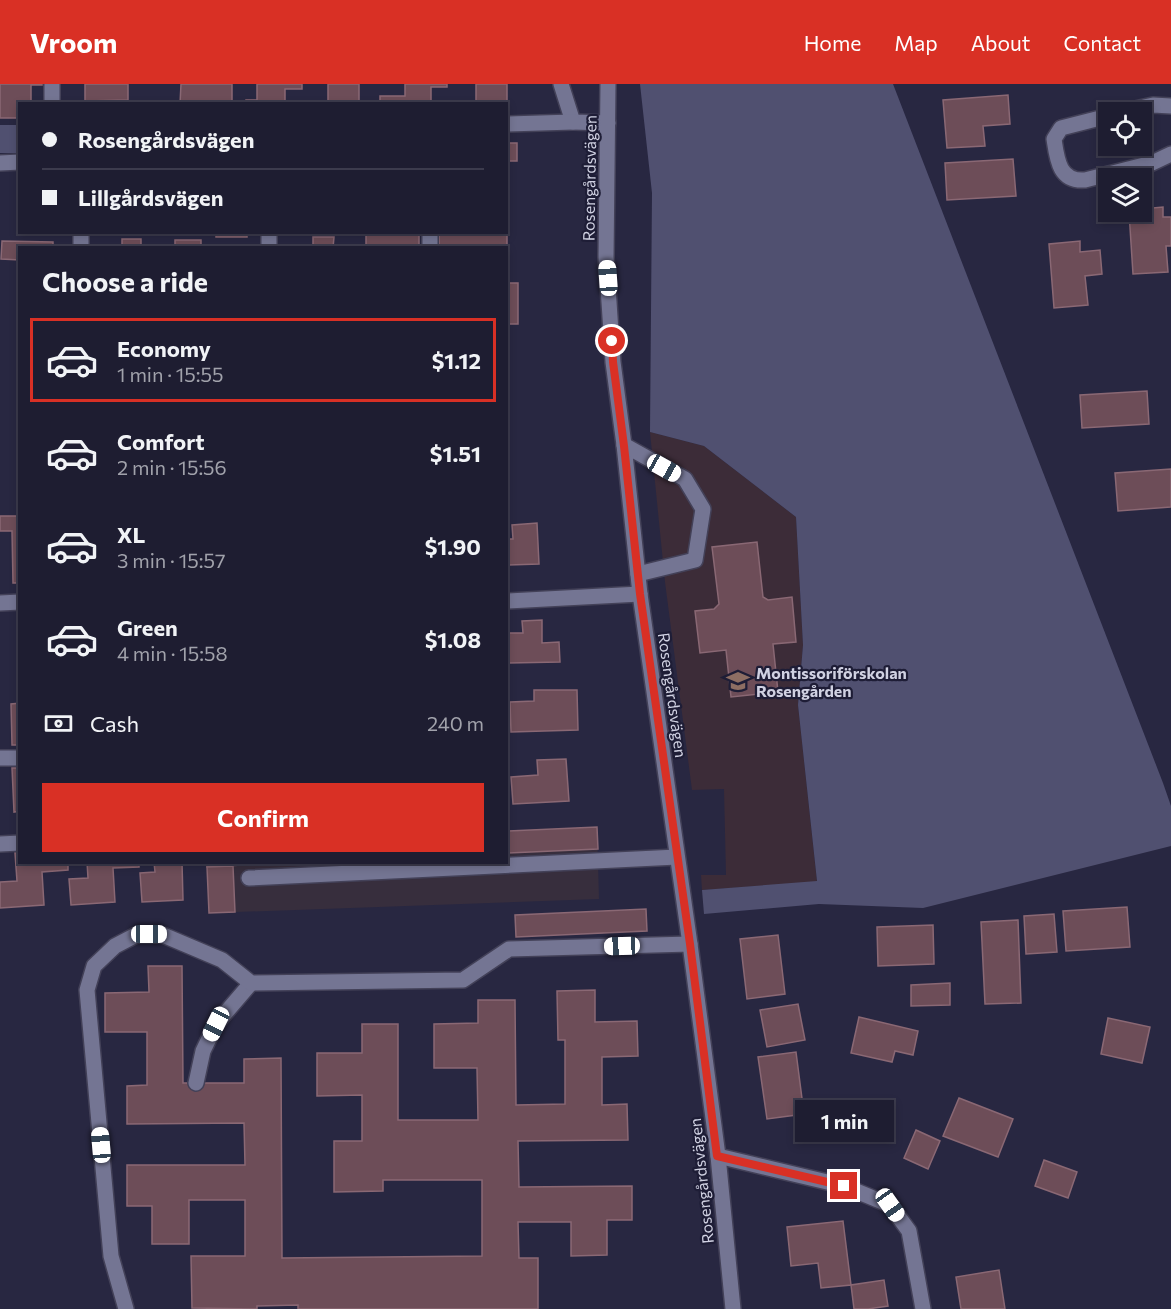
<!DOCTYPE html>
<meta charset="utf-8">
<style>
:root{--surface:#1e1d31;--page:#262639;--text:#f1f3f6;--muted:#a1a2ab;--line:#3c3b4d;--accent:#d93025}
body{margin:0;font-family:Commissioner,sans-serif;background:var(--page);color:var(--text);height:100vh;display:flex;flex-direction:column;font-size:22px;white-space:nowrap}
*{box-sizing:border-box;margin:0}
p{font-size:20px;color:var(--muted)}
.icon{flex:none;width:33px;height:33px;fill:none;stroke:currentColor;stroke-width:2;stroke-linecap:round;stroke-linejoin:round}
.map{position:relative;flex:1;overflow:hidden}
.panel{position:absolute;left:18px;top:162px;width:490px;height:618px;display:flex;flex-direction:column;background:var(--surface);border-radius:0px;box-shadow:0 3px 9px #0003,0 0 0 2px var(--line)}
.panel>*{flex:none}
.top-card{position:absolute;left:18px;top:18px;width:490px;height:132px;border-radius:0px;box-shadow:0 3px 9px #0003,0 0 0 2px var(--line);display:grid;align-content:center;height:132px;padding:0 24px;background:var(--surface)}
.buttons{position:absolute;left:1098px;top:18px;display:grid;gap:12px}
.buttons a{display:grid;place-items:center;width:54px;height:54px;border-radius:0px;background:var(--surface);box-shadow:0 3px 9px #0003,0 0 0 2px var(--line);font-size:30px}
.end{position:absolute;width:27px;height:27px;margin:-14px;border:8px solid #d93025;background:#fff;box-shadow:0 0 0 3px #fff}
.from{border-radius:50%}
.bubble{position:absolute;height:42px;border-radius:0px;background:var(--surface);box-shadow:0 3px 9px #0003,0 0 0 2px var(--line);font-size:20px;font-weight:700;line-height:42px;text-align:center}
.car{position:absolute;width:18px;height:36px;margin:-18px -9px;border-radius:8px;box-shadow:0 0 4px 2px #0007;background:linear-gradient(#fff 24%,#345 0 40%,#fff 0 76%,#345 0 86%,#fff 0)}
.top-card b{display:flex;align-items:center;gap:21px;height:57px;font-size:22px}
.top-card b+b{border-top:2px solid var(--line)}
.top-card i{width:15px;height:15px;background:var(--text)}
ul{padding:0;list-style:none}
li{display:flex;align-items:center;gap:18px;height:84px;margin:0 12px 9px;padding:0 12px;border:3px solid transparent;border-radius:0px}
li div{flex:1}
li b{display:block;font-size:22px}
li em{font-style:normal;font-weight:700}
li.current{border-color:var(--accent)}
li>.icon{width:54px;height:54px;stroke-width:1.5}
h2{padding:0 24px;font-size:27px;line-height:72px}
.pay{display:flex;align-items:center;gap:15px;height:66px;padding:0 24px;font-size:22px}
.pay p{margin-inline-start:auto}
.cta{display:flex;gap:12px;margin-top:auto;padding:12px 24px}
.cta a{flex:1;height:69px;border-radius:0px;background:var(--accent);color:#fff;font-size:24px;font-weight:700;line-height:69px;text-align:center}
header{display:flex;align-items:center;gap:36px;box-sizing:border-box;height:84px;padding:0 30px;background:var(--accent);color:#fff}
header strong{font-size:28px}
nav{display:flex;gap:33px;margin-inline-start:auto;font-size:21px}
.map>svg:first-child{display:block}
.industrial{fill:#372e3d}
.education{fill:#3c2c38}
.green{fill:#505070}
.building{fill:#6d4d58;stroke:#8a6874;stroke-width:1.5}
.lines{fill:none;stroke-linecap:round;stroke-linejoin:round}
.minor-casing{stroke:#434158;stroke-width:18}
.minor{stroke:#747593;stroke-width:15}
.route{stroke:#d93025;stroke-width:8}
.labels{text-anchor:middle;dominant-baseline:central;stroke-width:4.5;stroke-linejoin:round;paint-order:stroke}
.street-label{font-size:16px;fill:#d0d1e2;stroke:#1e1d36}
.poi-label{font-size:16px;font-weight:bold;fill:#d0d1e2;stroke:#1e1d36;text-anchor:start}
</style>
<header>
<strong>Vroom</strong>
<nav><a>Home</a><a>Map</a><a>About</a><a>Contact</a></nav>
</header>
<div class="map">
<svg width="1171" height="1225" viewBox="0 0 1171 1225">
<rect width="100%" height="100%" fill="#282741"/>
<path class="industrial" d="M597,743L599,815L209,829L207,779L507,778V747Z"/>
<path class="education" d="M650,348L704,362L796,433L803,561L798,621L817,798L702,806L701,791H726L724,705L692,706L665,498Z"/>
<g class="green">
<path d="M640,0H893L1163,699L1171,722V762L923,824L819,820L704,830L702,806L817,797L798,621L803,561L796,433L704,362L650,348L652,109Z"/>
<rect x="0" y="41" width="19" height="28"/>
</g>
<g class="building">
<path d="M0,0H42V1H31V20H20V34H0Z"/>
<path d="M85,0H128V16L85,17Z"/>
<path d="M181,0H232V20H180Z"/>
<path d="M257,0H302V5H285V20H246V16H257Z"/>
<rect x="328" y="0" width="31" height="20"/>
<path d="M405,0H447V3H431V20H380V12H405Z"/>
<rect x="476" y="0" width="31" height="20"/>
<path d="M1008,11L1010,40L983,42L985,62L947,64L943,16Z"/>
<rect x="507" y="59" width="10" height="18"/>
<path d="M1013,75L1016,112L947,116L945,79Z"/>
<path d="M1163,123V133H1171V162H1166L1168,188L1133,190L1129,128H1142V125Z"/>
<rect x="216" y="148" width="31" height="5"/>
<rect x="366" y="148" width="53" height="16"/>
<path d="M439,148H490V151H507V167V164H439Z"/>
<path d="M313,153H334L333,164H313Z"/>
<rect x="122" y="155" width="19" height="9"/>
<rect x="175" y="156" width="26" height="8"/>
<path d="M2,157L53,158V164H20V176L1,175Z"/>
<path d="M1080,157V168L1100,166L1102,190L1085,192L1088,221L1054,224L1049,160Z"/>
<rect x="507" y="199" width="11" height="41"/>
<rect x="507" y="291" width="2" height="43"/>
<path d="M1147,307L1149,340L1082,344L1080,311Z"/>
<path d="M1171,385V423L1118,427L1115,389Z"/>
<path d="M0,432H20V499H13L12,447H0Z"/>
<path d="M537,439L539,480L507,481V455H513L512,441Z"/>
<path d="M757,458L763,513L768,516L792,513L796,558L773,560L778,608L731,613L726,566L700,569L695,527L714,525L719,520L712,463Z"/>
<path d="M542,536V559L559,558L560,578L507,579V549H523L522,537Z"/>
<path d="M534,606H577L578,646L511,648L510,618L534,617Z"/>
<path d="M20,619V661H12L11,620Z"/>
<path d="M566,675L569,717L513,720L511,693L538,691L537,676Z"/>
<path d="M12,684H20V727L14,728Z"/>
<path d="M597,743L598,765L507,769V747Z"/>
<path d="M15,769H20V778H68V786L42,788L44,821L0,824V798L17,797Z"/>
<path d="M87,778H139V783L113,784L115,818L71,821L69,795L88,794Z"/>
<path d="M154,778H182L183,816L142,818L140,789L155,788Z"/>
<path d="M207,778H298L207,783Z"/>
<path d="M233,782L235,828L209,829L207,783Z"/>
<path d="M1127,823L1130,863L1066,867L1063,827Z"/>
<path d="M646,825L647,847L516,853L515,831Z"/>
<path d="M1054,830L1057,868L1026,870L1024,832Z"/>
<path d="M1018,836L1021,919L985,920L981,838Z"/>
<path d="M933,841L934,880L878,882L877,843Z"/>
<path d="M778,851L785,910L747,915L740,855Z"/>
<path d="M148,882H182L183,999H244V975L281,974L282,1174L482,1172V1096H383V1107L334,1108V1057H362V1011L317,1012V969H362V940H398V1036H478L477,984H434V940L478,939V916H515L516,1021L565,1020V956H558L557,907L595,906V938L637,937L638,972L602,973V1021L627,1020L628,1056L518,1057L519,1103L632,1102V1136H607V1171L571,1172V1138H518L519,1174H538V1225H298V1221L257,1222V1225L192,1224L191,1172H245V1116H189V1160H152V1122H127V1081H245L244,1039L127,1040V1002L147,1001V948H105V909L149,908Z"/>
<path d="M950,899V921L911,922V901Z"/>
<path d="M798,920L805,956L767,963L760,926Z"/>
<path d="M859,933L918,947L913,971L895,967L892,978L851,969Z"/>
<path d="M1108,934L1150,943L1142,979L1101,970Z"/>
<path d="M796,968L804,1030L767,1035L758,973Z"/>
<path d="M959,1014L1013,1035L998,1073L943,1052Z"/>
<path d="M916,1046L940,1057L928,1085L904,1074Z"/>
<path d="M1044,1076L1077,1088L1068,1114L1035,1102Z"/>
<path d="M843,1137L851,1201L821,1204L818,1179L791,1182L787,1143Z"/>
<path d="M999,1186L1005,1225H961L956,1193Z"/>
<path d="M884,1196L888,1222L868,1225H854L851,1201Z"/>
</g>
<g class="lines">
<g class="minor-casing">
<g id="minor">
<path d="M561,0L573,38L608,39"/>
<path d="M608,0L606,173L613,278L624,361L640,510L690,860L718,1072L733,1225"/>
<path d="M52,20V0"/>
<path d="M1122,28L1153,21L1171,22"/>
<path d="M1108,32L1061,44L1054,55C1057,75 1059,98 1085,96L1152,79L1171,70"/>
<path d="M507,40L573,38"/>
<path d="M0,79L20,78"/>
<path d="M430,148V164"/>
<path d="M81,164V148"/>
<path d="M269,164V148"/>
<path d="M624,361L685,395L703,425L695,476L638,490"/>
<path d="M507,517L640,510"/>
<path d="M0,519L20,518"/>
<path d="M0,674H20"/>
<path d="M0,760L20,759"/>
<path d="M249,794L677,773"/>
<path d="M196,999L203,967L216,940L251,899"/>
<path d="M718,1072L844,1102L890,1121L909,1147L923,1225"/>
<path d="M126,1225L111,1172L87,906L94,882L115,862L136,851H163L222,876L251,899L463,896L509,865L690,860"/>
</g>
</g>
<use href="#minor" class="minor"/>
</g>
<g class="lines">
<path class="route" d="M612,257L613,278L624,362L640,510L690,860L717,1072L844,1102"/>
</g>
<defs>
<g id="school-bare" transform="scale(1.8)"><path d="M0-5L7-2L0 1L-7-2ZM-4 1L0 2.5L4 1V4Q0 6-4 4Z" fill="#8d6e63" stroke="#1e1d36" stroke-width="2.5" paint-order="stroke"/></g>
</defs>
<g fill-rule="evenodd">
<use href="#school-bare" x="738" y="597"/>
</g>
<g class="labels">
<g class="street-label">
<text transform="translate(589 94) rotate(-89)">Rosengårdsvägen</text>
<text transform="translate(673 611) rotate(82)">Rosengårdsvägen</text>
<text transform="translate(701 1097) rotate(-96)">Rosengårdsvägen</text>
</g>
<g class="poi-label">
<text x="756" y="588">Montissoriförskolan<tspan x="756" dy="18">Rosengården</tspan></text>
</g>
</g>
</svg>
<div class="buttons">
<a><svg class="icon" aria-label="locate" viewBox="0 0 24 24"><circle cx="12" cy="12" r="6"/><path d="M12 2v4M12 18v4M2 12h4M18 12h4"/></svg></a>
<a><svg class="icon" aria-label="layers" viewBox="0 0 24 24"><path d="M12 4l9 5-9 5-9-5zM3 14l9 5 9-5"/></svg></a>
</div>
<i class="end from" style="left:612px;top:257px"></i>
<i class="end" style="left:844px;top:1102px"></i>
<div class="bubble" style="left:795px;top:1016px;width:99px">1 min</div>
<i class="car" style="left:608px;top:194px;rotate:356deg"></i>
<i class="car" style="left:664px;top:384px;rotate:119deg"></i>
<i class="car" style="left:149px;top:850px;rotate:90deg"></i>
<i class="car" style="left:622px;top:862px;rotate:268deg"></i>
<i class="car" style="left:216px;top:940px;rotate:206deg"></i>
<i class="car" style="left:101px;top:1061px;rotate:355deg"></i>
<i class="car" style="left:890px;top:1121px;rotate:145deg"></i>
<div class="top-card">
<b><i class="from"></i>Rosengårdsvägen</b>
<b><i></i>Lillgårdsvägen</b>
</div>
<section class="panel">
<h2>Choose a ride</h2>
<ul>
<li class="current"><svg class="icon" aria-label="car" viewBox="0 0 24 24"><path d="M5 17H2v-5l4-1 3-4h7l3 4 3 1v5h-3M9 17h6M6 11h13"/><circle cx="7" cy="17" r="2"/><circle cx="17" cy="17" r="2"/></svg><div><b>Economy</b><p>1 min · 15:55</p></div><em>$1.12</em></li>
<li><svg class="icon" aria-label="car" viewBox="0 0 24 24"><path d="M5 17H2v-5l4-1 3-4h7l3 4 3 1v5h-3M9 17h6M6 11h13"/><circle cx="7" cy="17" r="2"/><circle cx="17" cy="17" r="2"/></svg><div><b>Comfort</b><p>2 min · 15:56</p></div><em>$1.51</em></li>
<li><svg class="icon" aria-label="car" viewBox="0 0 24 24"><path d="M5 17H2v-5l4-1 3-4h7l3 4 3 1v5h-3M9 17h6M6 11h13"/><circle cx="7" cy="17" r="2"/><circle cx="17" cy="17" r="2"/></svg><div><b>XL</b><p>3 min · 15:57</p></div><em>$1.90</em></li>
<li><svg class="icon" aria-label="car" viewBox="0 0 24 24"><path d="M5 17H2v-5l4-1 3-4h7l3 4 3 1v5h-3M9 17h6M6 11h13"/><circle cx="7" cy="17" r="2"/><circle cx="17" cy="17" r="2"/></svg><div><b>Green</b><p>4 min · 15:58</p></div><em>$1.08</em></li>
</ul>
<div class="pay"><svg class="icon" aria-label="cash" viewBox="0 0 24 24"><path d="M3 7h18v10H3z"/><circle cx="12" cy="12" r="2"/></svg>Cash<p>240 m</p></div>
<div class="cta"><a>Confirm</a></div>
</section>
</div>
